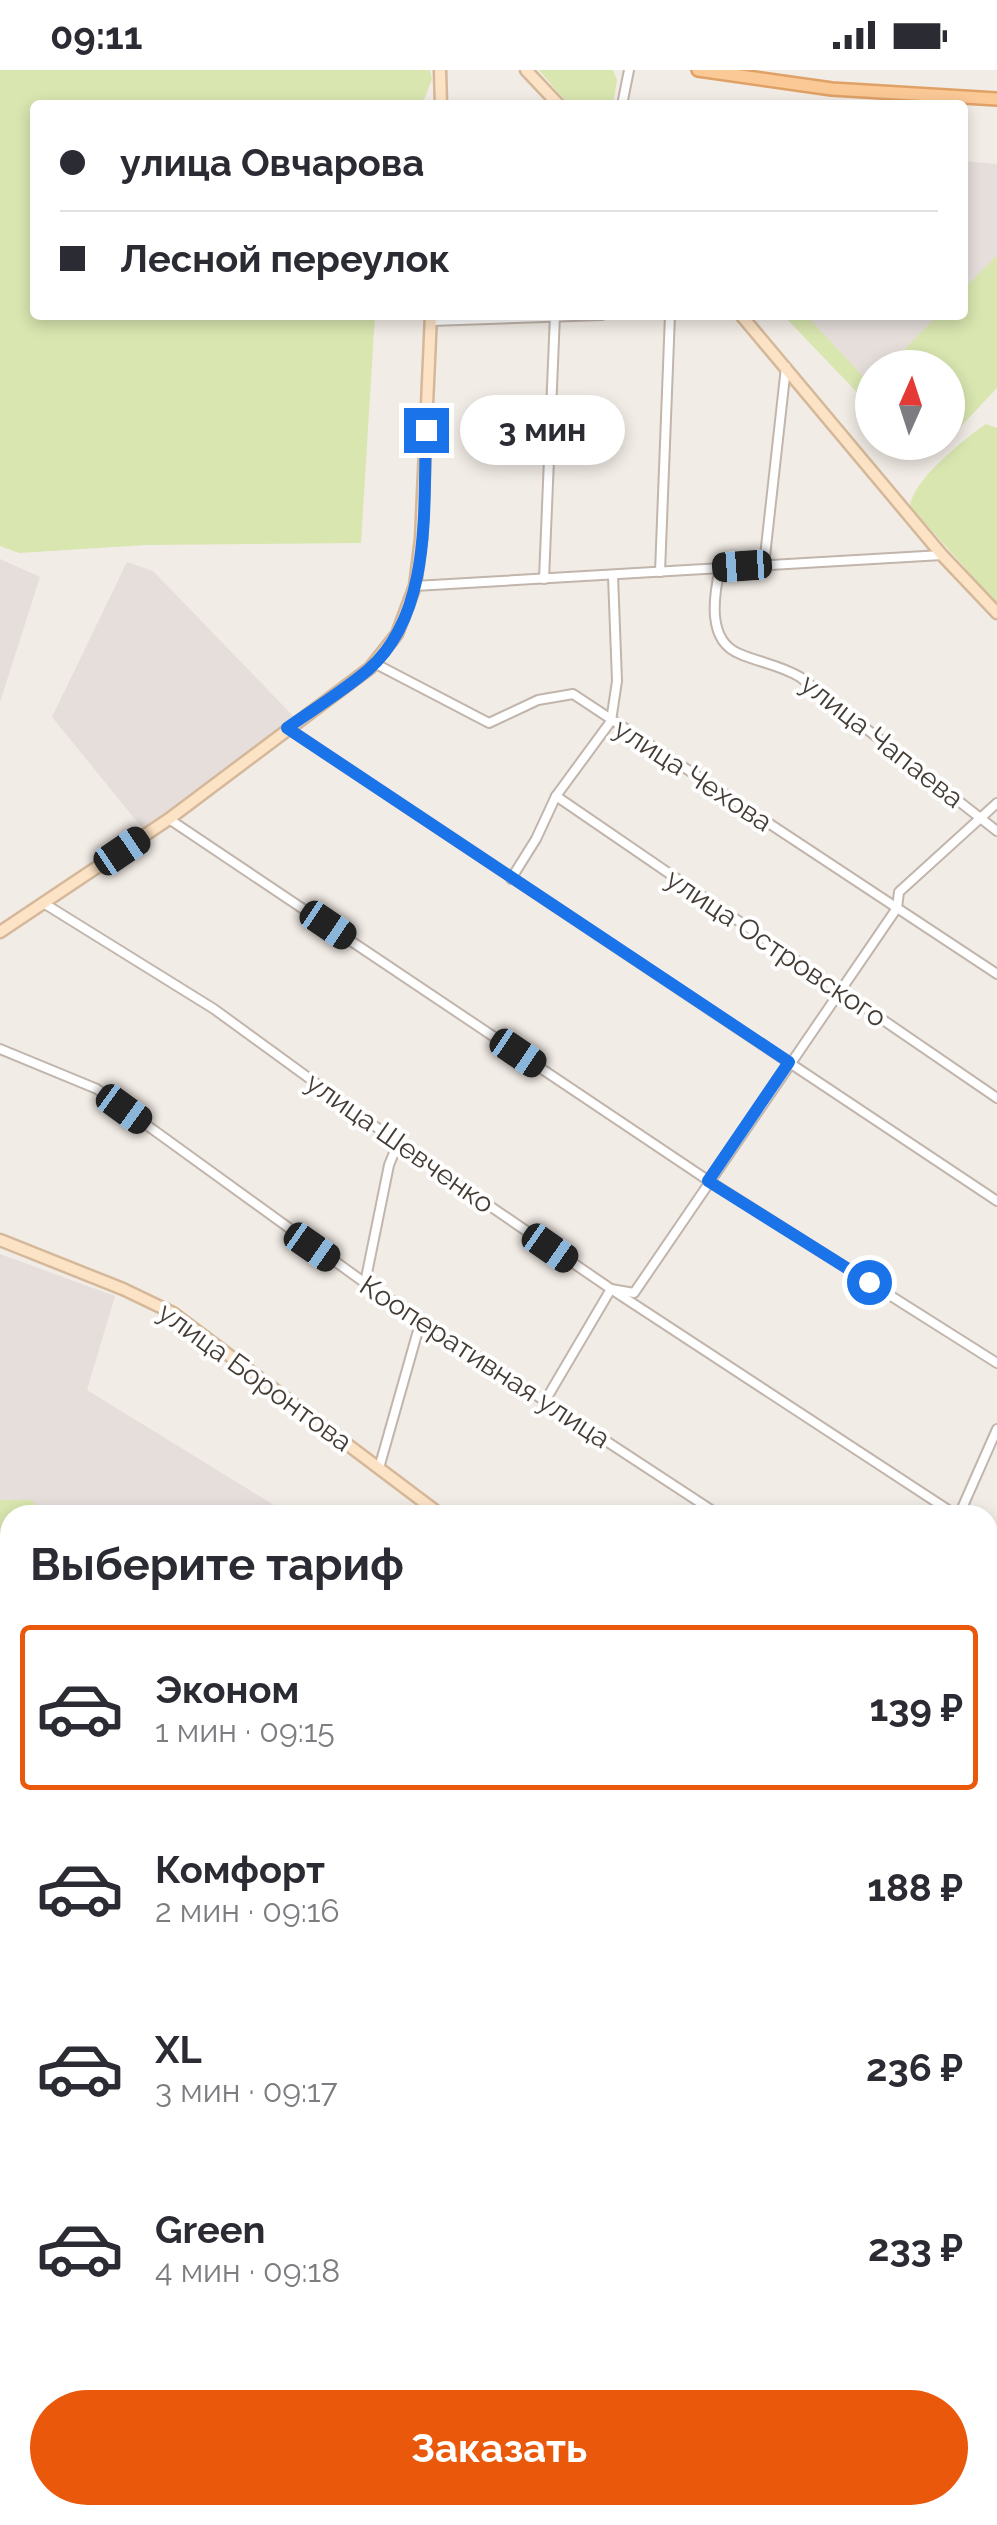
<!DOCTYPE html>
<html lang="ru">
<meta charset="utf-8">
<style>
:root{--surface:#fff;--page:#f7f7f7;--text:#2b2b33;--muted:#7c7c81;--line:#e1e1e2;--accent:#ea580c}
body{margin:0;font-family:Raleway,sans-serif;background:var(--page);color:var(--text);height:100vh;display:flex;flex-direction:column;font-size:38px;white-space:nowrap}
*{box-sizing:border-box;margin:0}
p{font-size:32px;color:var(--muted)}
.icon{flex:none;width:55px;height:55px;fill:none;stroke:currentColor;stroke-width:2;stroke-linecap:round;stroke-linejoin:round}
.map{position:relative;flex:1;overflow:hidden}
.sheet{position:absolute;left:0px;top:1435px;width:998px;height:1020px;display:flex;flex-direction:column;background:var(--surface);border-radius:30px 30px 0 0;box-shadow:0 5px 15px #0003}
.sheet>*{flex:none}
.guide{position:absolute;left:30px;top:30px;width:938px;height:220px;border-radius:10px;box-shadow:0 5px 15px #0003;display:grid;align-content:center;height:220px;padding:0 30px;background:var(--surface)}
.needle{width:65px;rotate:3deg}
.buttons{position:absolute;left:855px;top:280px;display:grid;gap:20px}
.buttons a{display:grid;place-items:center;width:110px;height:110px;border-radius:50%;background:var(--surface);box-shadow:0 5px 15px #0003;font-size:50px}
.end{position:absolute;width:45px;height:45px;margin:-22px;border:12px solid #1a73e8;background:#fff;box-shadow:0 0 0 5px #fff}
.from{border-radius:50%}
.bubble{position:absolute;height:70px;border-radius:35px;background:var(--surface);box-shadow:0 5px 15px #0003;font-size:32px;font-weight:700;line-height:70px;text-align:center}
.car{position:absolute;width:30px;height:60px;margin:-30px -15px;border-radius:12px;box-shadow:0 0 8px 2px #0007;background:linear-gradient(#222 24%,#8ab4d8 0 40%,#222 0 76%,#8ab4d8 0 86%,#222 0)}
.guide b{display:flex;align-items:center;gap:35px;height:95px;font-size:38px}
.guide b+b{border-top:2px solid var(--line)}
.guide i{width:25px;height:25px;background:var(--text)}
ul{padding:0;list-style:none}
li{display:flex;align-items:center;gap:30px;height:165px;margin:0 20px 15px;padding:0 10px;border:5px solid transparent;border-radius:10px}
li div{flex:1}
li b{display:block;font-size:38px}
li em{font-style:normal;font-weight:700}
li.active{border-color:var(--accent)}
li>.icon{width:90px;height:90px;stroke-width:1.5}
h2{padding:0 30px;font-size:45px;line-height:120px}
.primary-button{display:flex;gap:20px;margin-top:auto;padding:20px 30px}
.primary-button a{flex:1;height:115px;border-radius:60px;background:var(--accent);color:#fff;font-size:40px;font-weight:700;line-height:115px;text-align:center}
.status{display:flex;justify-content:space-between;align-items:center;height:70px;padding:0 50px;background:var(--surface);direction:ltr}
.status svg{height:28px;fill:currentColor}
.map>svg:first-child{display:block}
.residential{fill:#e6ddd4}
.industrial{fill:#e5dedb}
.green{fill:#d9e6b0}
.lines{fill:none;stroke-linecap:round;stroke-linejoin:round}
.street-casing{stroke:#c1b5ac;stroke-width:12}
.secondary-casing{stroke:#d4b899;stroke-width:15}
.primary-casing{stroke:#e0a166;stroke-width:16}
.street{stroke:#fff;stroke-width:8}
.secondary{stroke:#fde3c6;stroke-width:10}
.primary{stroke:#fbc996;stroke-width:11}
.rail-casing{stroke:#959595;stroke-width:6}
.rail{stroke:#fff;stroke-width:2.5;stroke-dasharray:8;stroke-linecap:butt}
.route{stroke:#1a73e8;stroke-width:12}
.labels{text-anchor:middle;dominant-baseline:central;stroke-width:8;stroke-linejoin:round;paint-order:stroke}
.street-label{font-size:28px;fill:#453c35;stroke:#fff}
</style>
<div class="status"><b>09:11</b><svg viewBox="0 0 49 12"><path d="M0 12V9h3v3zM5 12V6h3v6zM10 12V3h3v9zM15 12V0h3v12zM26 1h20v11H26zM47 4h2v5h-2z"/></svg></div>
<div class="map">
<svg width="997" height="2455" viewBox="0 0 997 2455">
<rect width="100%" height="100%" fill="#f2ece6"/>
<g class="residential">
<path d="M7,1780L10,1782V2445H962L981,2455H0V1794Z"/>
<path d="M988,2257L997,2262V2358L988,2353Z"/>
</g>
<g class="industrial">
<path d="M963,91L997,94V185L963,220Z"/>
<path d="M806,245H938L887,297L872,298L870,315Z"/>
<path d="M0,489L40,507L0,632Z"/>
<path d="M127,492L153,501L298,651L147,764L52,647Z"/>
<path d="M0,1184L115,1226L87,1320L290,1445H49L31,1430H0Z"/>
<path d="M0,1583L10,1590V1685L0,1678Z"/>
</g>
<g class="green">
<path d="M0,0H430L432,9L422,35H35V245H375L361,473L145,475L19,483L0,476Z"/>
<path d="M539,0H613L617,10L613,35H569Z"/>
<path d="M997,185V318L948,370V298L887,297L938,245H962L963,220Z"/>
<path d="M783,245H806L870,314L872,312V338Z"/>
<path d="M986,354L997,358V534L910,436C913,410 964,369 986,354Z"/>
<path d="M0,1430H31L49,1445H10V1537L0,1532Z"/>
</g>
<g class="lines">
<g class="street-casing">
<g id="street">
<path d="M622,35L629,0"/>
<path d="M431,251L602,245"/>
<path d="M764,495L786,297"/>
<path d="M720,498C714,525 706,571 740,584C761,593 780,595 800,607L997,761"/>
<path d="M660,502L670,245"/>
<path d="M544,509L555,245"/>
<path d="M415,516L942,485"/>
<path d="M374,593L489,653L538,630L573,624L997,904"/>
<path d="M287,658L997,1131"/>
<path d="M556,726L997,1028"/>
<path d="M169,749L709,1111L997,1293"/>
<path d="M511,809L536,769L556,726L611,651L617,611L613,506"/>
<path d="M45,834L214,939L398,1073L611,1219L956,1445"/>
<path d="M0,979L97,1019L365,1213L719,1445"/>
<path d="M365,1213L389,1095L398,1073"/>
<path d="M545,1331L611,1219L634,1223L897,838L899,822L997,733"/>
<path d="M379,1398L421,1250"/>
<path d="M959,1445L997,1359"/>
<path d="M988,1466L997,1472"/>
<path d="M988,1624L997,1631"/>
<path d="M0,1892L10,1890"/>
<path d="M0,2036L10,2039"/>
<path d="M0,2150L10,2152"/>
<path d="M0,2208L10,2169"/>
<path d="M988,2257L997,2262"/>
<path d="M0,2324L10,2328"/>
<path d="M525,2445L553,2455"/>
<path d="M642,2455L648,2445"/>
<path d="M741,2455L745,2445"/>
</g>
</g>
<g class="secondary-casing">
<g id="secondary">
<path d="M440,0L441,35"/>
<path d="M526,0L559,35"/>
<path d="M741,245L942,485L997,543"/>
<path d="M0,862L169,749L370,598L397,564L415,516L421,469L431,245"/>
<path d="M0,1170L123,1219L173,1243L441,1445"/>
<path d="M0,1703L10,1709"/>
<path d="M988,1826L997,1831"/>
<path d="M988,2432L997,2438"/>
<path d="M929,2455L930,2445"/>
</g>
</g>
<g class="primary-casing">
<path id="primary" d="M698,0L832,19L997,29"/>
</g>
<use href="#street" class="street"/>
<use href="#secondary" class="secondary"/>
<use href="#primary" class="primary"/>
<g class="rail-casing">
<g id="rail">
<path d="M0,1569L10,1576"/>
<path d="M0,1603L10,1610"/>
<path d="M988,1986L997,2003"/>
<path d="M988,2021L997,2029"/>
<path d="M988,2044L997,2053"/>
<path d="M988,2068L997,2074"/>
<path d="M988,2174L997,2179"/>
</g>
</g>
<use href="#rail" class="rail"/>
</g>
<g class="lines">
<path class="route" d="M426,360C423,438 433,543 368,600C343,621 314,639 287,658L789,992L708,1111L869,1212"/>
</g>
<g class="labels">
<g class="street-label">
<text transform="translate(882 671) rotate(38)">улица Чапаева</text>
<text transform="translate(693 705) rotate(33)">улица Чехова</text>
<text transform="translate(776 878) rotate(34)">улица Островского</text>
<text transform="translate(400 1073) rotate(35)">улица Шевченко</text>
<text transform="translate(485 1292) rotate(33)">Кооперативная улица</text>
<text transform="translate(255 1307) rotate(36)">улица Боронтова</text>
</g>
</g>
</svg>
<div class="buttons">
<a><svg class="needle" viewBox="-14 -14 28 28"><path d="M0-13l5 13h-10z" fill="#e53935"/><path d="M0 13l5-13h-10z" fill="#7c7c81"/></svg></a>
</div>
<i class="end from" style="left:869px;top:1212px"></i>
<i class="end" style="left:426px;top:360px"></i>
<div class="bubble" style="left:460px;top:325px;width:165px">3 мин</div>
<i class="car" style="left:742px;top:496px;rotate:266deg"></i>
<i class="car" style="left:122px;top:781px;rotate:56deg"></i>
<i class="car" style="left:328px;top:855px;rotate:124deg"></i>
<i class="car" style="left:518px;top:983px;rotate:124deg"></i>
<i class="car" style="left:124px;top:1039px;rotate:126deg"></i>
<i class="car" style="left:312px;top:1177px;rotate:125deg"></i>
<i class="car" style="left:550px;top:1178px;rotate:125deg"></i>
<div class="guide">
<b><i class="from"></i>улица Овчарова</b>
<b><i></i>Лесной переулок</b>
</div>
<section class="sheet">
<h2>Выберите тариф</h2>
<ul>
<li class="active"><svg class="icon" aria-label="car" viewBox="0 0 24 24"><path d="M5 17H2v-5l4-1 3-4h7l3 4 3 1v5h-3M9 17h6M6 11h13"/><circle cx="7" cy="17" r="2"/><circle cx="17" cy="17" r="2"/></svg><div><b>Эконом</b><p>1 мин · 09:15</p></div><em>139 ₽</em></li>
<li><svg class="icon" aria-label="car" viewBox="0 0 24 24"><path d="M5 17H2v-5l4-1 3-4h7l3 4 3 1v5h-3M9 17h6M6 11h13"/><circle cx="7" cy="17" r="2"/><circle cx="17" cy="17" r="2"/></svg><div><b>Комфорт</b><p>2 мин · 09:16</p></div><em>188 ₽</em></li>
<li><svg class="icon" aria-label="car" viewBox="0 0 24 24"><path d="M5 17H2v-5l4-1 3-4h7l3 4 3 1v5h-3M9 17h6M6 11h13"/><circle cx="7" cy="17" r="2"/><circle cx="17" cy="17" r="2"/></svg><div><b>XL</b><p>3 мин · 09:17</p></div><em>236 ₽</em></li>
<li><svg class="icon" aria-label="car" viewBox="0 0 24 24"><path d="M5 17H2v-5l4-1 3-4h7l3 4 3 1v5h-3M9 17h6M6 11h13"/><circle cx="7" cy="17" r="2"/><circle cx="17" cy="17" r="2"/></svg><div><b>Green</b><p>4 мин · 09:18</p></div><em>233 ₽</em></li>
</ul>
<div class="primary-button"><a>Заказать</a></div>
</section>
</div>
